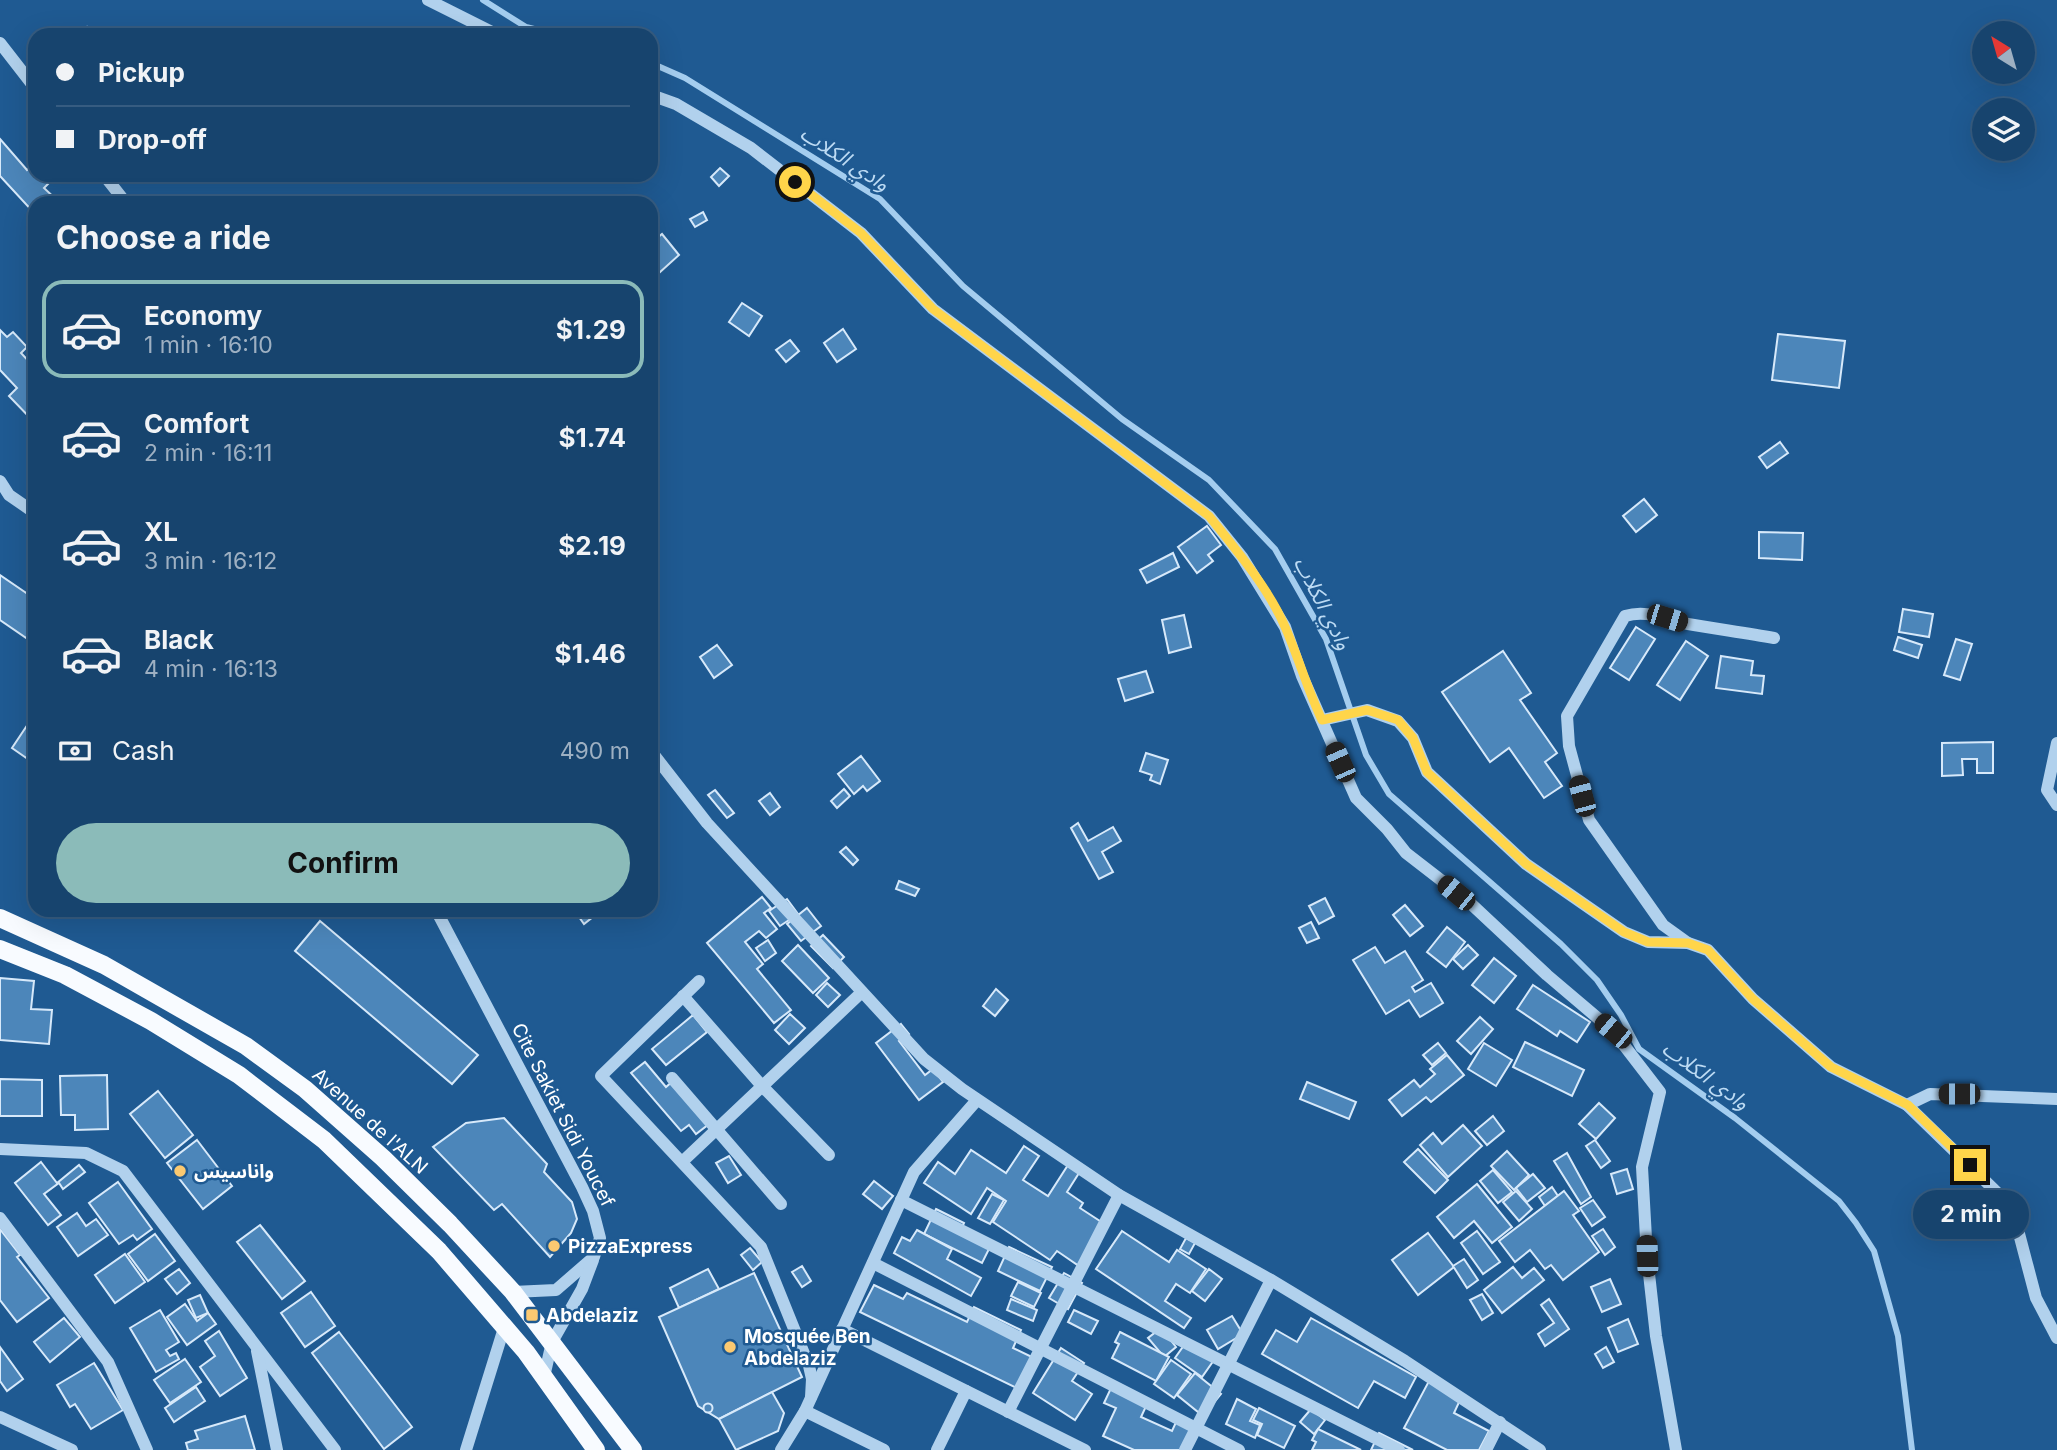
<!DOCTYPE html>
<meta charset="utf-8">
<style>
:root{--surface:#17446e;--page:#204b73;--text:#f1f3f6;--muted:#9eb0c2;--line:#365c81;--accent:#8bbbb9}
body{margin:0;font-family:Inter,"Noto Sans Arabic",sans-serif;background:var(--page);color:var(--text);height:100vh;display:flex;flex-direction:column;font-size:26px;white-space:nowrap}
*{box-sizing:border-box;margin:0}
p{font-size:23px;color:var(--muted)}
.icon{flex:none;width:38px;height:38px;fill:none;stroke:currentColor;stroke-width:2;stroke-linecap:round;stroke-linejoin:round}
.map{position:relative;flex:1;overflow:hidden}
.side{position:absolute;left:28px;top:196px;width:630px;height:721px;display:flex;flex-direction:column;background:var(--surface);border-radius:21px;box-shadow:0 7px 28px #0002,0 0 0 2px var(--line)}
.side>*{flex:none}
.top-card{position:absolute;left:28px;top:28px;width:630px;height:154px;border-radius:21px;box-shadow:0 7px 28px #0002,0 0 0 2px var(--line);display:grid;align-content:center;height:154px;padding:0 28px;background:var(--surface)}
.needle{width:46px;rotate:323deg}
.tools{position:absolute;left:1972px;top:21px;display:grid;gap:14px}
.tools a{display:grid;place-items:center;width:63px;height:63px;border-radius:50%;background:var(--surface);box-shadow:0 7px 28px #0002,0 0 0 2px var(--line);font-size:35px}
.end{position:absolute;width:32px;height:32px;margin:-16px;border:9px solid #ffd54a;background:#111;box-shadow:0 0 0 4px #111}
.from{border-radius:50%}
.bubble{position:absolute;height:49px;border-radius:24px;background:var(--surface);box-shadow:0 7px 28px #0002,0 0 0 2px var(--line);font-size:23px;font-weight:700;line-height:49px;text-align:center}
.car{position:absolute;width:21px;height:42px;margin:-21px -10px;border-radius:9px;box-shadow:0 0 5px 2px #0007;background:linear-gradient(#222 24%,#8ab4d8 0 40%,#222 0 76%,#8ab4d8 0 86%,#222 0)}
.top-card b{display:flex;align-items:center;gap:24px;height:66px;font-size:26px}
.top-card b+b{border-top:2px solid var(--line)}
.top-card i{width:18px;height:18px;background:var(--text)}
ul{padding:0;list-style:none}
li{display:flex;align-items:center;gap:21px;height:98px;margin:0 14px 10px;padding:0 14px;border:4px solid transparent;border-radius:21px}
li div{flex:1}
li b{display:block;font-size:26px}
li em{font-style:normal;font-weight:700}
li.current{border-color:var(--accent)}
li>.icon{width:63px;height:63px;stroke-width:1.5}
h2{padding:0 28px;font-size:32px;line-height:84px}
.pay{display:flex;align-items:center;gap:18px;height:77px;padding:0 28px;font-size:26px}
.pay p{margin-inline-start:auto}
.button{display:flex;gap:14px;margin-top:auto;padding:14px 28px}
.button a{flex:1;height:80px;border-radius:42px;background:var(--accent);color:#111;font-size:28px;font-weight:700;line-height:80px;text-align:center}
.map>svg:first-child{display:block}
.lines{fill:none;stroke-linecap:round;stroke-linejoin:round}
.stream{stroke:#a4cdef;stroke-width:6}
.building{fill:#4c86ba;stroke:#d7e9fa;stroke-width:2}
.minor{stroke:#b1d1ed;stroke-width:12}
.major{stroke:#f8fbff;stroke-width:18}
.route{stroke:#ffd54a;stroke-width:9}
.poi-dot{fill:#fbc971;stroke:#1f5a92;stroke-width:2.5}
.labels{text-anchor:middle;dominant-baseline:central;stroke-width:5;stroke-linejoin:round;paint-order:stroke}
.street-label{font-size:19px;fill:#fff;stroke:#1f5a92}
.poi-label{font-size:19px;font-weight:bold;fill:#fff;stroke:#1f5a92;text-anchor:start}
.water-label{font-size:21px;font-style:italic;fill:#bddbf4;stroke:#1f5a92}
</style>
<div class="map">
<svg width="2057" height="1450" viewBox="0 0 2057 1450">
<rect width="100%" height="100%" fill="#1f5a92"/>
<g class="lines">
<g class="stream">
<path d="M483,0L526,27L558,35"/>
<path d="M651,63L685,78L880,199L963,286L1122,419L1209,480L1275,549L1326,639L1366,755L1389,794L1561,944L1597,980L1621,1015L1639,1049L1735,1118L1839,1201L1856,1223L1874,1251L1898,1336L1912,1450"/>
</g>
</g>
<g class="building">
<path d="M87,27L94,35H83L81,32Z"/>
<path d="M0,139L27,170L35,163V175H46L51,181L44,188L60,203H35V214L0,176Z"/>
<path d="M720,168L729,176L719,186L711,177Z"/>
<path d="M703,212L707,220L695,227L690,219Z"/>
<path d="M662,234L679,255L659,273L651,263V243Z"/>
<path d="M742,303L762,316L749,336L729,322Z"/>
<path d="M843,329L856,349L837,362L824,343Z"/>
<path d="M0,330L7,337L13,332L27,347L21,353L35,368V374L32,377L35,380V423L9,396L17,388L0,370Z"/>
<path d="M1778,334L1845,341L1839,388L1772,380Z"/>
<path d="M790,340L799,351L786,362L776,350Z"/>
<path d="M1780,442L1788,453L1767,468L1759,457Z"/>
<path d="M1644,499L1657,515L1636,532L1623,516Z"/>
<path d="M1207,526L1221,545L1208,555L1213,561L1197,573L1178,547Z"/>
<path d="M1759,532L1803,533L1802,560L1759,558Z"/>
<path d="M1173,553L1179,567L1147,583L1140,570Z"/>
<path d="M0,575L35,599V644L0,620Z"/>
<path d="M1903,609L1933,614L1929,637L1899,632Z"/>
<path d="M1184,615L1191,647L1169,653L1162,620Z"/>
<path d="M1636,627L1655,639L1629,680L1610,668Z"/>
<path d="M1898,637L1922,645L1918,658L1894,650Z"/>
<path d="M1956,639L1972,644L1960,680L1944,675Z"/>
<path d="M1686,641L1708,656L1680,700L1657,685Z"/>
<path d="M717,645L732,665L714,678L700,657Z"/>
<path d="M1503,651L1531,693L1520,700L1557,753L1545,762L1562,786L1544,798L1509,748L1490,762L1442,692Z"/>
<path d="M1721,656L1753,661L1751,675L1764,676L1762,694L1716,688Z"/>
<path d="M1146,671L1153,692L1125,701L1118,679Z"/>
<path d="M34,715L35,716V764L12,748Z"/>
<path d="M1993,742V773H1977V759H1962L1963,775L1942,776V743Z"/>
<path d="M1146,753L1168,760L1160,784L1150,780L1152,775L1140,771Z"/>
<path d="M861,756L880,781L867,791L863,786L854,794L838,774Z"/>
<path d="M844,789L850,796L837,808L831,801Z"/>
<path d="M715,790L734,813L727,818L708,795Z"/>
<path d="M770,793L780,807L770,815L759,801Z"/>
<path d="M1078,823L1088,841L1113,827L1121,841L1102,852L1113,872L1099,879L1071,828Z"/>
<path d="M846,847L858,860L853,865L840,852Z"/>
<path d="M899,881L919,889L915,896L896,889Z"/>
<path d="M762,897L771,908L764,913L777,929L766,938L759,931L745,942L763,964L757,969L791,1010L774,1023L707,943Z"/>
<path d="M1325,898L1334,916L1319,924L1309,906Z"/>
<path d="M787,899L798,914L780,926L769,911Z"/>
<path d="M1405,905L1423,926L1410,936L1393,915Z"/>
<path d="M807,908L821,926L801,941L787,924Z"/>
<path d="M587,910H596L598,913L584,924L579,917Z"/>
<path d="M320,921L478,1055L452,1084L295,951Z"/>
<path d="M1311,922L1319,938L1307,943L1299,928Z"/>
<path d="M1447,927L1465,942L1446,967L1427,952Z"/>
<path d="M823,935L844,957L833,968L811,946Z"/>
<path d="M768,940L776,953L765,961L756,948Z"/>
<path d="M798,945L829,978L813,993L782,961Z"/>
<path d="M1468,945L1478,955L1463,969L1453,959Z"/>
<path d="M1375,947L1385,963L1405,951L1423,980L1412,987L1415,992L1431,983L1443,1003L1420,1017L1409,1000L1386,1014L1353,960Z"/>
<path d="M1494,958L1516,976L1494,1003L1472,985Z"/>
<path d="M0,978L34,981L31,1009L52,1010L49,1044L0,1040Z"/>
<path d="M827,983L840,995L828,1007L816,995Z"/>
<path d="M1533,985L1590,1022L1577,1042L1560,1031L1557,1036L1517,1009Z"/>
<path d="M996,989L1008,1000L995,1016L983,1006Z"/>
<path d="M790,1014L805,1028L789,1044L775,1030Z"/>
<path d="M693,1015L707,1032L666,1065L652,1049Z"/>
<path d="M1480,1017L1493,1029L1471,1054L1457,1041Z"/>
<path d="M901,1024L909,1034L899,1041L925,1075L933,1069L943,1082L919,1100L876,1043Z"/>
<path d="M1525,1042L1584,1070L1572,1096L1513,1067Z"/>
<path d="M1438,1043L1446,1053L1432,1065L1423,1055Z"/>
<path d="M1484,1043L1512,1060L1496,1086L1468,1069Z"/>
<path d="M1447,1055L1464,1075L1431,1102L1426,1097L1402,1116L1389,1100L1414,1080L1420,1087L1435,1074L1430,1069Z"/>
<path d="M645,1062L666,1087L673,1081L709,1124L696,1134L689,1125L681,1131L631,1073Z"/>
<path d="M107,1075L108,1129L75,1130V1115H61L60,1076Z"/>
<path d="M0,1079L42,1080V1116H0Z"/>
<path d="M1307,1082L1356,1102L1349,1119L1300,1099Z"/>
<path d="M158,1091L193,1135L165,1158L130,1114Z"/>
<path d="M1599,1103L1615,1118L1596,1139L1579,1124Z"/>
<path d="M1493,1116L1504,1131L1487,1145L1475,1131Z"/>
<path d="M504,1118L547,1164L544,1172L572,1202L577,1219L571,1233L550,1257L502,1204L494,1210L433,1147L466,1123Z"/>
<path d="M1463,1125L1482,1146L1448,1177L1420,1145L1433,1133L1442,1144Z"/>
<path d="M197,1140L232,1186L203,1209L167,1163Z"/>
<path d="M1595,1140L1610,1161L1601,1168L1586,1146Z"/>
<path d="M1024,1146L1039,1156L1023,1180L1048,1196L1068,1165L1079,1173L1067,1192L1083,1203L1080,1208L1106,1225L1079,1266L1057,1251L1050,1260L993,1222L1006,1201L987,1188L971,1214L924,1183L938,1162L955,1174L971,1150L1006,1173Z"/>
<path d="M1418,1149L1448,1180L1435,1193L1404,1162Z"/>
<path d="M1507,1151L1529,1175L1514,1190L1491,1166Z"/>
<path d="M1567,1153L1591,1197L1581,1204L1554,1161Z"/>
<path d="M729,1156L741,1175L728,1183L716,1163Z"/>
<path d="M41,1162L57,1183L79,1165L85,1172L63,1189L59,1183L44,1194L61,1215L48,1225L15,1183Z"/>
<path d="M1627,1169L1633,1189L1617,1194L1611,1174Z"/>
<path d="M1493,1170L1512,1192L1498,1203L1480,1181Z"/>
<path d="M1533,1174L1545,1188L1527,1202L1516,1188Z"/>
<path d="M874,1181L893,1196L882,1209L863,1194Z"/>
<path d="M118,1182L152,1229L137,1240L133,1235L119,1244L89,1203Z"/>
<path d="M1477,1184L1512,1227L1492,1243L1474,1221L1454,1238L1437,1217Z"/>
<path d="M1552,1187L1558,1196L1545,1206L1539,1197Z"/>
<path d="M1516,1191L1532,1209L1519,1221L1503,1202Z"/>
<path d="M1564,1191L1579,1211L1573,1215L1599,1252L1563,1280L1551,1265L1545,1269L1530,1250L1515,1262L1499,1241Z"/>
<path d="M992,1194L1004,1200L990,1224L978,1218Z"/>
<path d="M1593,1200L1605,1217L1592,1226L1580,1208Z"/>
<path d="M936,1209L964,1223L960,1232L990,1247L982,1263L924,1234Z"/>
<path d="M77,1213L86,1226L96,1219L108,1235L78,1256L57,1227Z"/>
<path d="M260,1225L305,1281L282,1299L237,1242Z"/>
<path d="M0,1229L20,1255L17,1257L49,1298L17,1322L0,1300Z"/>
<path d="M1603,1229L1615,1247L1605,1255L1592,1236Z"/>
<path d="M917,1230L952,1249L947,1259L981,1278L971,1296L894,1253L902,1237L910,1241Z"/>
<path d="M1122,1231L1169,1262L1177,1250L1206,1269L1190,1293L1176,1284L1165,1301L1191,1318L1184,1328L1096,1269Z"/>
<path d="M1477,1231L1500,1262L1483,1274L1461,1243Z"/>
<path d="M1428,1233L1454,1267L1418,1295L1392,1260Z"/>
<path d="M155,1234L175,1261L148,1281L128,1254Z"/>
<path d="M1186,1238L1195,1243L1189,1254L1180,1249Z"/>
<path d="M1009,1247L1052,1267L1040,1291L998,1271Z"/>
<path d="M750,1248L762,1262L753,1270L741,1255Z"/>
<path d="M125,1254L145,1282L115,1303L95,1275Z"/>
<path d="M1464,1259L1478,1280L1467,1288L1453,1266Z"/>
<path d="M802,1266L811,1281L802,1287L792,1272Z"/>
<path d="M1513,1267L1522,1278L1534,1268L1544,1280L1502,1313L1484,1290Z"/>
<path d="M179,1269L190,1283L177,1294L165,1279Z"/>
<path d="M708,1269L719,1289L679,1308L670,1288Z"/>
<path d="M1209,1269L1222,1279L1205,1301L1192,1291Z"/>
<path d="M754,1273L802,1377L719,1419L698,1406L659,1317Z"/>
<path d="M1064,1273L1082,1283L1068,1309L1049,1298Z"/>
<path d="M1610,1279L1621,1304L1602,1312L1591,1287Z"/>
<path d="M1018,1282L1041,1293L1034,1307L1011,1296Z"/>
<path d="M874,1285L903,1299L907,1293L967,1322L974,1307L1021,1330L1013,1348L1034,1358L1019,1389L860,1312Z"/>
<path d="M311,1292L335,1326L305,1347L281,1313Z"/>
<path d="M1482,1294L1493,1313L1482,1320L1470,1300Z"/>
<path d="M200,1295L208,1313L196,1318L188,1300Z"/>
<path d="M1011,1299L1037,1310L1033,1321L1007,1310Z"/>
<path d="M1549,1299L1569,1329L1545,1346L1538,1334L1554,1323L1541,1305Z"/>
<path d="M185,1304L197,1321L208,1313L216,1324L187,1345L167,1317Z"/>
<path d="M160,1310L179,1342L166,1350L170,1356L176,1353L179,1359L156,1372L130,1328Z"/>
<path d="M1074,1310L1098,1321L1091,1334L1068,1322Z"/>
<path d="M1232,1316L1243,1334L1218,1349L1207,1330Z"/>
<path d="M64,1318L80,1337L50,1362L34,1342Z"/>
<path d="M1311,1318L1416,1377L1405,1398L1374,1381L1358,1408L1262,1354L1276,1330L1297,1342Z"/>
<path d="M1628,1319L1638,1344L1618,1352L1608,1328Z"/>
<path d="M1161,1328L1176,1347L1164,1357L1148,1338Z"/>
<path d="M219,1331L247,1378L220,1396L200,1367L215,1356L205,1341Z"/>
<path d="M339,1332L412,1427L384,1449L312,1353Z"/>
<path d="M1120,1332L1169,1357L1156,1381L1112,1358L1119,1344L1115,1342Z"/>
<path d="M1187,1341L1214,1360L1202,1377L1175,1358Z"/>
<path d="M0,1347L23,1379L7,1391L0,1381Z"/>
<path d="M1606,1347L1614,1362L1603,1368L1595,1354Z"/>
<path d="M1061,1348L1084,1363L1072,1381L1092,1394L1075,1420L1033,1393Z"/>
<path d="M185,1359L201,1382L170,1403L154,1380Z"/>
<path d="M1171,1360L1191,1374L1174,1398L1154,1384Z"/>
<path d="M94,1363L123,1410L91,1429L75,1404L70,1407L57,1385Z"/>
<path d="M1195,1373L1221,1394L1203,1416L1177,1395Z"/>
<path d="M1429,1381L1461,1398L1454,1413L1489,1431L1479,1450H1447L1404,1428Z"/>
<path d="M1112,1386L1148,1402L1141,1417L1172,1431L1177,1420L1198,1429L1188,1450H1134L1103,1436L1116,1408L1104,1403Z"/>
<path d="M196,1387L205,1401L174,1422L165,1408Z"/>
<path d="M772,1392L784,1413L778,1431L736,1450L719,1419Z"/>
<path d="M1237,1399L1256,1409L1250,1421L1260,1425L1255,1438L1226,1424Z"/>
<circle cx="708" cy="1408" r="4.5"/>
<path d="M1259,1408L1295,1426L1284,1448L1257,1435L1262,1424L1253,1420Z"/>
<path d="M1311,1409L1325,1420L1314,1434L1300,1422Z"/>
<path d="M245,1416L255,1450H188L186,1443L198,1439L195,1431Z"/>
<path d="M1318,1429L1361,1450H1312L1316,1442L1312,1440Z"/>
<path d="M1379,1433L1413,1450H1371Z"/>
</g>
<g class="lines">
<g class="minor">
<path d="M428,0L498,35"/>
<path d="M0,43L35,88"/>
<path d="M651,95L676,104L751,148L861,233L933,309L1209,516L1242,557L1285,627L1302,676L1356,798L1387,829L1406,853L1468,901L1547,975L1613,1031L1660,1092L1642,1167L1647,1256L1656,1336L1676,1450"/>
<path d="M104,175L126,203"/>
<path d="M0,481L9,495L35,513"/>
<path d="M1774,638C1746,633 1717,629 1688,624C1665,620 1648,609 1625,616L1567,716L1569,746L1589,820L1663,925L1688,943L1708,950L1753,999L1831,1067L1907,1105L2012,1207L2036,1298L2057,1338"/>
<path d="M1322,720L1367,710L1398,721L1413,738L1427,772L1526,864L1624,932L1648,942L1688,943"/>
<path d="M2057,743L2047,790L2057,805"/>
<path d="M651,751L707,823L924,1059L962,1089L1119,1195L1271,1280L1405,1361L1540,1450"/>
<path d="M436,910L582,1187L593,1211L600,1238L594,1257L556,1290L513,1292"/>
<path d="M699,981L601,1076L761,1247L809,1366L812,1379L811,1397"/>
<path d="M683,996L762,1086L829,1155"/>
<path d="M672,1078L781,1204"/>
<path d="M1907,1105L1930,1094L2057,1099"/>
<path d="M0,1149L86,1153L123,1171L335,1450"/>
<path d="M682,1162L862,992"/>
<path d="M901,1200L1399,1450"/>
<path d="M0,1218L108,1362L147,1450"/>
<path d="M873,1263L1239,1450"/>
<path d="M842,1329L1085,1450"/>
<path d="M257,1351L277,1450"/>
<path d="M544,1377L552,1342L582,1289L593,1260"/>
<path d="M805,1411L884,1450"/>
<path d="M1008,1412L1119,1195"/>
<path d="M0,1417L72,1450"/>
<path d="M466,1450L504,1328"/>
<path d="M781,1450L805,1411L914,1172L977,1100"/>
<path d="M937,1450L966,1391"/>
<path d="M1185,1450L1271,1280"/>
<path d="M1486,1450L1500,1422"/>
</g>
<g class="major">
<path d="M0,918L104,965L246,1046L305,1089L383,1158L450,1224L513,1292L633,1450"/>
<path d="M0,949L65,975L151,1021L239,1075L324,1140L439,1251L526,1352L596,1450"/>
</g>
</g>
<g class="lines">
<path class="route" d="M795,182L861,233L933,309L1209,516C1235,548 1270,590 1286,629C1299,659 1308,691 1322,720L1367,710L1398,720L1413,738L1427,772L1526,864L1624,932L1648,942L1688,943L1708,950L1753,999L1831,1067L1908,1105L1970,1165"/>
</g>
<g class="poi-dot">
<circle cx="180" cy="1171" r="7"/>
<circle cx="554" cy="1246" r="7"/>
<rect x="525" y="1308" width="14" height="14" rx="3.5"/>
<circle cx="730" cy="1347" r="7"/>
</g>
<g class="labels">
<g class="street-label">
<text transform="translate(563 1115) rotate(63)">Cite Sakiet Sidi Youcef</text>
<text transform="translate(370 1121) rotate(42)">Avenue de l'ALN</text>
</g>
<g class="poi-label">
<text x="194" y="1171">واناسيس</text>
<text x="568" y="1246">PizzaExpress</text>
<text x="546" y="1315">Abdelaziz</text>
<text x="744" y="1336">Mosquée Ben<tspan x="744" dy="22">Abdelaziz</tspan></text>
</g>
<g class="water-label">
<text transform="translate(845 158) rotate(33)">وادي الكلاب</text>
<text transform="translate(1323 603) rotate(63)">وادي الكلاب</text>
<text transform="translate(1706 1075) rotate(36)">وادي الكلاب</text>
</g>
</g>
</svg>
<div class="tools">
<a><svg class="needle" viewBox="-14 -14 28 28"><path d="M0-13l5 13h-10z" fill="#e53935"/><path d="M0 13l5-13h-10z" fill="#9eb0c2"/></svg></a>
<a><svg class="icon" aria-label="layers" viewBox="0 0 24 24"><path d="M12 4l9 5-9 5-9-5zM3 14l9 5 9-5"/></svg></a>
</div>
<i class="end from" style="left:795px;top:182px"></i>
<i class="end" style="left:1970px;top:1165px"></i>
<div class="bubble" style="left:1913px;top:1190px;width:116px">2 min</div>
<i class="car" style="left:1667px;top:618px;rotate:107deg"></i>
<i class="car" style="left:1340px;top:762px;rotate:336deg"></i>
<i class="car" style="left:1582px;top:796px;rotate:345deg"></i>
<i class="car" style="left:1456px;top:893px;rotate:309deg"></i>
<i class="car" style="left:1613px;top:1031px;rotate:310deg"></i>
<i class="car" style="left:1959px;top:1094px;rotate:270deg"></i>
<i class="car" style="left:1647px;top:1256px;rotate:358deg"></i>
<div class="top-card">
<b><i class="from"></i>Pickup</b>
<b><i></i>Drop-off</b>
</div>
<section class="side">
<h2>Choose a ride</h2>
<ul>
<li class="current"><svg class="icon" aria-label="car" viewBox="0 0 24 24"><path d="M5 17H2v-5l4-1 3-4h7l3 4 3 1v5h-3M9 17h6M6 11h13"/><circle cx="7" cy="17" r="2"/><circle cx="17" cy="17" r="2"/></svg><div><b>Economy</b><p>1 min · 16:10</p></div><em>$1.29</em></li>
<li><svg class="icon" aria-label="car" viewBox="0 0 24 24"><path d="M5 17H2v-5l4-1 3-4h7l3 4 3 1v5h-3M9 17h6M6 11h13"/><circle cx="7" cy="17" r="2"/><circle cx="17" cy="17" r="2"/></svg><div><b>Comfort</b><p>2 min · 16:11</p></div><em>$1.74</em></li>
<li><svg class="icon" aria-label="car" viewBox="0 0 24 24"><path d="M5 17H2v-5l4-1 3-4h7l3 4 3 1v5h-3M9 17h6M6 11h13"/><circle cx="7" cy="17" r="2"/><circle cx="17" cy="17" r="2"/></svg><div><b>XL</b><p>3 min · 16:12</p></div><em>$2.19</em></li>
<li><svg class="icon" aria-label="car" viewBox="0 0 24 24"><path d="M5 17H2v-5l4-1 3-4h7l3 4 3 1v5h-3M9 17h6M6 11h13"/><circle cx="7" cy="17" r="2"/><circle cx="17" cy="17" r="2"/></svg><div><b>Black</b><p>4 min · 16:13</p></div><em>$1.46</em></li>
</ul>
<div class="pay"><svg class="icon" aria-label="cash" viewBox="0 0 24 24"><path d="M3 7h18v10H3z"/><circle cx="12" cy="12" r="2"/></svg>Cash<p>490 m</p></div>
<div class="button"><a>Confirm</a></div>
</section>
</div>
